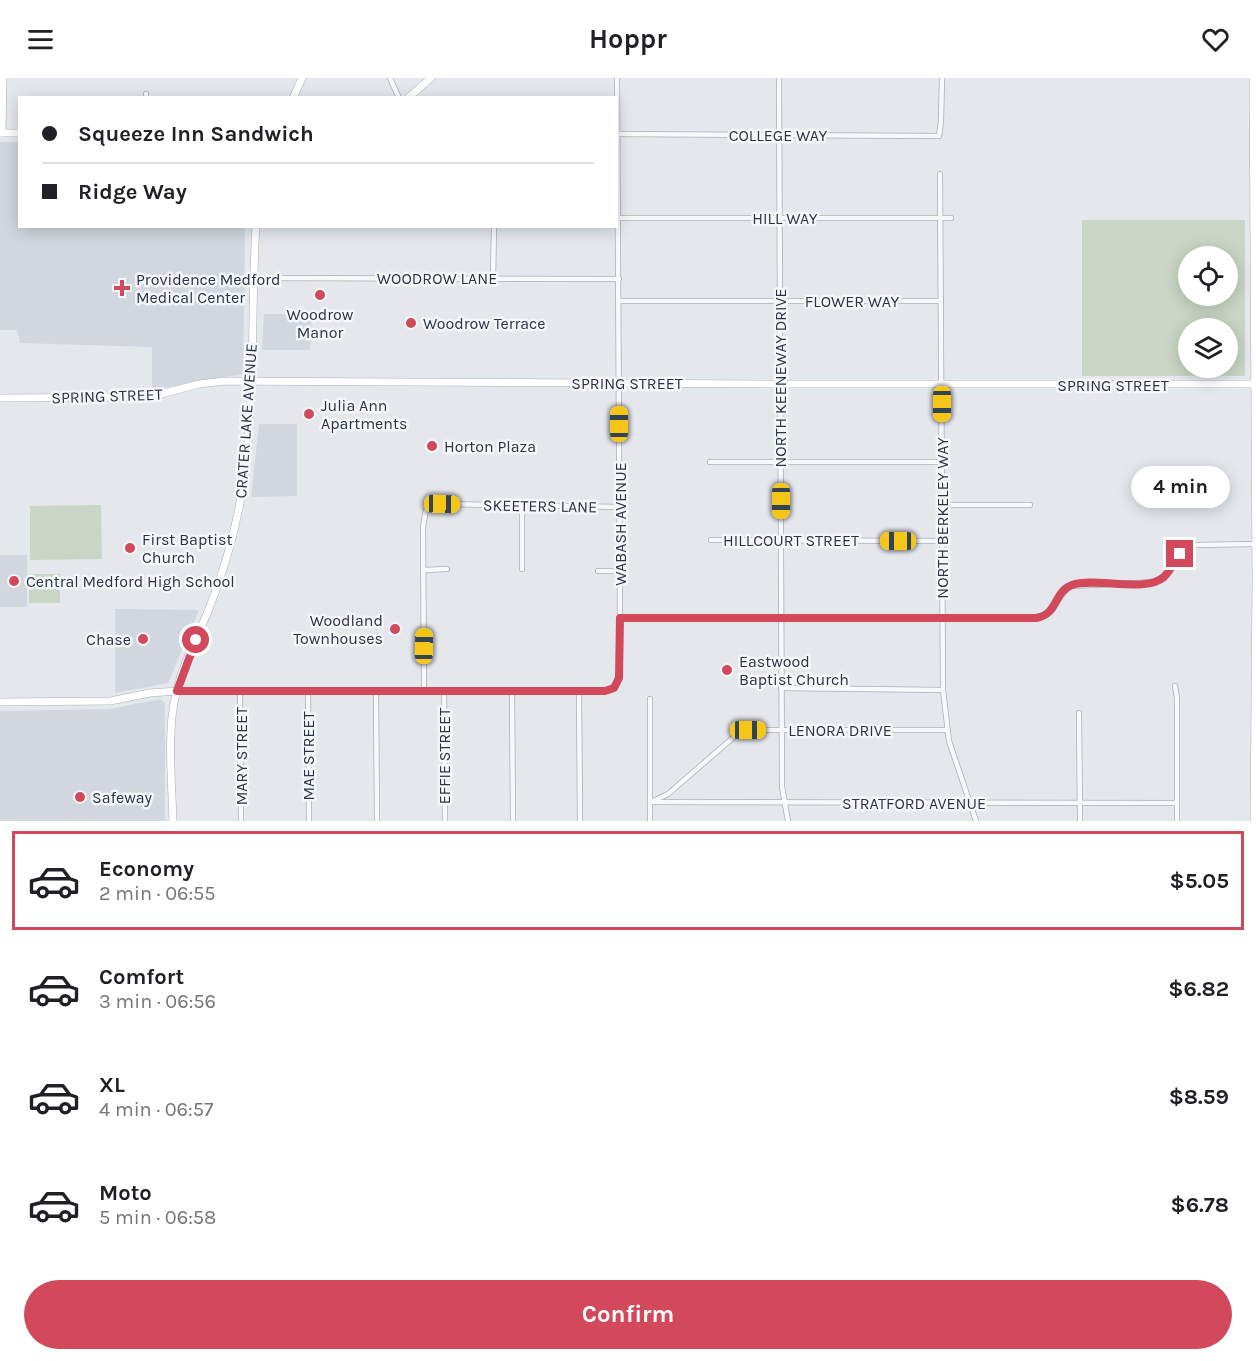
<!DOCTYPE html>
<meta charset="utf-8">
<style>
:root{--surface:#fff;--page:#f6f6f6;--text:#202124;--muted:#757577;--line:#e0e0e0;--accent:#d1495b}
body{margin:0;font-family:Karla,sans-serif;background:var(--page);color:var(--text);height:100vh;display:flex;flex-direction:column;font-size:22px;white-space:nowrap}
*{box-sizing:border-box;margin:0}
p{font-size:20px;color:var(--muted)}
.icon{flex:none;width:33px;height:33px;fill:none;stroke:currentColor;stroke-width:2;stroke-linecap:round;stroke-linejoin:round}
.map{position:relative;height:743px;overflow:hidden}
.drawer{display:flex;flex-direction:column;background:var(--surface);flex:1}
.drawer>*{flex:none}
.guide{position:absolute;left:18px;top:18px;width:600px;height:132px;border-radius:0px;box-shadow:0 3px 15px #0003;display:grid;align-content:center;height:132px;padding:0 24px;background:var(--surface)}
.buttons{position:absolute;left:1178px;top:168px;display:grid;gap:12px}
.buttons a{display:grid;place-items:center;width:60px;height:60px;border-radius:50%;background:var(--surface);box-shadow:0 3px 15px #0003;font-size:30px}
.end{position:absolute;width:27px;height:27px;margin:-14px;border:8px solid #d1495b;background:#fff;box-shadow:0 0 0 3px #fff}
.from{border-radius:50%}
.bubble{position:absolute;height:42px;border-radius:21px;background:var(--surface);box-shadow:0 3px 15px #0003;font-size:20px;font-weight:700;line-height:42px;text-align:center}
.car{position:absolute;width:18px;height:36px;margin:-18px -9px;border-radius:8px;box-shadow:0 0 4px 2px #0007;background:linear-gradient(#f5c518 24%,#345 0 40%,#f5c518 0 76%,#345 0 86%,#f5c518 0)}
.guide b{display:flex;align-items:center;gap:21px;height:57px;font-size:22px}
.guide b+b{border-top:2px solid var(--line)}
.guide i{width:15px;height:15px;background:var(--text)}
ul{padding:10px 0 0;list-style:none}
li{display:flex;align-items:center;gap:18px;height:99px;margin:0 12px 9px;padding:0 12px;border:3px solid transparent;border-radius:0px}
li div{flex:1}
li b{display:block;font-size:22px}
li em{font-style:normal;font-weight:700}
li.selected{border-color:var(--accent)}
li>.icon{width:54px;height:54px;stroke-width:1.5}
.action{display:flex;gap:12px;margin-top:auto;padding:12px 24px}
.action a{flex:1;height:69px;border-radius:36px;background:var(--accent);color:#fff;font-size:24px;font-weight:700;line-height:69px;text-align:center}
header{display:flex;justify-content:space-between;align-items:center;height:78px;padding:0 24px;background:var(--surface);font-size:27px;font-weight:700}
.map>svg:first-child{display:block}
.built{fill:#d2d6de}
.green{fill:#c9d6c5;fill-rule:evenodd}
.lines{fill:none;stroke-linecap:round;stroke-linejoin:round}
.street-casing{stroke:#a9aeb7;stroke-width:6}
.secondary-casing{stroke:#a9aeb7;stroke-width:8}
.street{stroke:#f7f8fa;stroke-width:4.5}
.secondary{stroke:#fff;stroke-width:7}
.route{stroke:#d1495b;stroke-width:8}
.poi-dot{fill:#d1495b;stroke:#f4f6f9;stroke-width:2}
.labels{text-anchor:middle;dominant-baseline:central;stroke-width:5;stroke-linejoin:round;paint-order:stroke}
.street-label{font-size:16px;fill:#2b3445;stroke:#f4f6f9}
.poi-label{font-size:16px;fill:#2b3445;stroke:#f4f6f9;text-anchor:start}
</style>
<header><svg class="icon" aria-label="menu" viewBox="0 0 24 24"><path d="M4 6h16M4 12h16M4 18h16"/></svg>Hoppr<svg class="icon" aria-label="heart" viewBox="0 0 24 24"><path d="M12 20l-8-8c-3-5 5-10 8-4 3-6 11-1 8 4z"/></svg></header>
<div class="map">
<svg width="1256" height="743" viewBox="0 0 1256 743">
<rect width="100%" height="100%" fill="#e4e7ec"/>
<g class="built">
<path d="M0,64H19L20,148L245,149L243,296L152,312V269L20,265L17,252H0Z"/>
<path d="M264,236H312L310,272H262Z"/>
<path d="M259,346H297V418L251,419Z"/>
<rect x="0" y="477" width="27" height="52"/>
<path d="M115,531L199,532L168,605L115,615Z"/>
<path d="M160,621L165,625V743H0V633L110,631Z"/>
</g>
<g class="green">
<path d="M1082,142H1245V298H1082ZM1188,178H1227V218H1188ZM1188,250H1227V290H1188Z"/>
<path d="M101,427L102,481L30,482V428Z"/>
<rect x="29" y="496" width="31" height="29"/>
</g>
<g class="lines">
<g class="street-casing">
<g id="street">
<path d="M390,0L399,20"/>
<path d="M779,0L782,709L788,743"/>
<path d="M146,16V20"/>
<path d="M617,56L939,58L941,43L942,0"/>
<path d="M940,96L943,612L949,663L976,743"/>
<path d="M618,140H951"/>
<path d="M254,200L619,201"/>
<path d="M493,201L494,148"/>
<path d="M619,223H941"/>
<path d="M710,384H942"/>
<path d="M942,427H1030"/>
<path d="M522,428V491"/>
<path d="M711,462L942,463"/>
<path d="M424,492L447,491"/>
<path d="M598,493H619"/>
<path d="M620,540L1036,541C1055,537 1056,518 1071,508L1156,504L1169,493L1180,475L1195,467L1255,466"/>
<path d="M1175,608L1177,620V743"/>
<path d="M781,610L943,612"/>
<path d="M177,613L600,614C610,613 617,610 619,600L620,540L617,0"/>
<path d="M240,613L241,743"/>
<path d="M376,613L377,743"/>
<path d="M424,613L423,449L426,432L442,426L619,429"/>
<path d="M444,613L445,743"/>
<path d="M512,613L513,743"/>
<path d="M308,614L309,743"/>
<path d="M579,614L580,743"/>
<path d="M1079,635L1080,743"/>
<path d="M653,723L668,716L735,658L748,652H946"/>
<path d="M650,724L1177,725"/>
<path d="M650,743V621"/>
</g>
</g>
<g class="secondary-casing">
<g id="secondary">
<path d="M1253,0L1256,502L1254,743"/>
<path d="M293,20L302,0"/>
<path d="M408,20L431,0"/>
<path d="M0,55H20"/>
<path d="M2,55L3,0"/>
<path d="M0,320L150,319L199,306L225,303L780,306H1256"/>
<path d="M0,624L110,623L150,615L177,613"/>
<path d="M173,743C172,707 167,655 175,620C181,589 197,560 209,531C222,498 232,465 239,430C257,338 250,242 256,148"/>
</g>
</g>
<use href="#street" class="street"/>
<use href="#secondary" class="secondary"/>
</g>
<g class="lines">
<path class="route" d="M196,562L177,613H605L614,610L619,600L620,540H1036C1059,536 1053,514 1072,507C1095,499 1146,515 1164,499C1171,492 1174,483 1180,476"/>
</g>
<g class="poi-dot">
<path d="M119 201h6v6h6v6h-6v6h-6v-6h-6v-6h6z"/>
<circle cx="320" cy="217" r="6"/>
<circle cx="411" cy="245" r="6"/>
<circle cx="309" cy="336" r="6"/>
<circle cx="432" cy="368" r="6"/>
<circle cx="130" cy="470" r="6"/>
<circle cx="14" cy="503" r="6"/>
<circle cx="395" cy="551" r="6"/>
<circle cx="143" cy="561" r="6"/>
<circle cx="727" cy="592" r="6"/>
<circle cx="80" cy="719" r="6"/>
</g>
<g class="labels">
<g class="street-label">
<text x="778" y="57">COLLEGE WAY</text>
<text x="785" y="140">HILL WAY</text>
<text x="437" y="200">WOODROW LANE</text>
<text x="852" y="223">FLOWER WAY</text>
<text transform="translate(780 300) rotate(-90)">NORTH KEENEWAY DRIVE</text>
<text x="627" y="305">SPRING STREET</text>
<text x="1113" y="307">SPRING STREET</text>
<text transform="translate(107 318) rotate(-2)">SPRING STREET</text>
<text transform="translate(246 343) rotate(-86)">CRATER LAKE AVENUE</text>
<text transform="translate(540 428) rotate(1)">SKEETERS LANE</text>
<text transform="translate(942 440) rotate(-90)">NORTH BERKELEY WAY</text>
<text transform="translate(620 446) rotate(-90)">WABASH AVENUE</text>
<text x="791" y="462">HILLCOURT STREET</text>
<text x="840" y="652">LENORA DRIVE</text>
<text transform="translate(241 678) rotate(-90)">MARY STREET</text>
<text transform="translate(308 678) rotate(-90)">MAE STREET</text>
<text transform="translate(444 678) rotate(-90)">EFFIE STREET</text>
<text x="914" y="725">STRATFORD AVENUE</text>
</g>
<g class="poi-label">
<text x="136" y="201">Providence Medford<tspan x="136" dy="18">Medical Center</tspan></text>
<text x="320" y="236" text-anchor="middle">Woodrow<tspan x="320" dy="18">Manor</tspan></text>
<text x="423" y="245">Woodrow Terrace</text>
<text x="321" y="327">Julia Ann<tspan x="321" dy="18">Apartments</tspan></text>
<text x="444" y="368">Horton Plaza</text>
<text x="142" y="461">First Baptist<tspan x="142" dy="18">Church</tspan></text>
<text x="26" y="503">Central Medford High School</text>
<text x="383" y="542" text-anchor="end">Woodland<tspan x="383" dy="18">Townhouses</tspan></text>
<text x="131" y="561" text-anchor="end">Chase</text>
<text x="739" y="583">Eastwood<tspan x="739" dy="18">Baptist Church</tspan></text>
<text x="92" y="719">Safeway</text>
</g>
</g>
</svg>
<div class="buttons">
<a><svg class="icon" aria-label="locate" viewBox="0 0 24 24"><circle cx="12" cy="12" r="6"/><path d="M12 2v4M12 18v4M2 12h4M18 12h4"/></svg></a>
<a><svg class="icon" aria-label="layers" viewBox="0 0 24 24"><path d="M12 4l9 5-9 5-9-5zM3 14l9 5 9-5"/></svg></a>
</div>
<i class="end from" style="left:196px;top:562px"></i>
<i class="end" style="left:1180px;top:476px"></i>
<div class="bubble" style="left:1131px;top:388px;width:99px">4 min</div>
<i class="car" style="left:942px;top:326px;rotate:180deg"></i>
<i class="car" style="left:619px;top:346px;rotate:0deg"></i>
<i class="car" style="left:781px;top:423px;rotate:180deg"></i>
<i class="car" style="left:442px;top:426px;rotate:91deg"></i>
<i class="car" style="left:898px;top:463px;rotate:270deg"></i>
<i class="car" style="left:424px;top:568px;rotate:1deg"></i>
<i class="car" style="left:748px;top:652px;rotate:90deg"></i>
<div class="guide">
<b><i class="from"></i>Squeeze Inn Sandwich</b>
<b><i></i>Ridge Way</b>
</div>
</div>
<section class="drawer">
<ul>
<li class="selected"><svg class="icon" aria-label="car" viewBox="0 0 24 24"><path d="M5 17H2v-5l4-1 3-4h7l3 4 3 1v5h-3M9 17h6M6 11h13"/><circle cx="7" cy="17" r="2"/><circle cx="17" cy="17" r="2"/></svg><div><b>Economy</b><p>2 min · 06:55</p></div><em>$5.05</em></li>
<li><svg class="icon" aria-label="car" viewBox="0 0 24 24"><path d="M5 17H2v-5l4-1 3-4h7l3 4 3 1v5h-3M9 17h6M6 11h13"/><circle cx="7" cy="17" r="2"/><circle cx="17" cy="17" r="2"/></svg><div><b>Comfort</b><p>3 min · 06:56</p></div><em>$6.82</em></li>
<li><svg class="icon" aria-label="car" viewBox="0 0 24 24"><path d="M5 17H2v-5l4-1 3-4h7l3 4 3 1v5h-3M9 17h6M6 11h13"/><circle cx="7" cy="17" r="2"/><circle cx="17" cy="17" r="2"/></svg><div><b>XL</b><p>4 min · 06:57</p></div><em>$8.59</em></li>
<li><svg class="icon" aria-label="car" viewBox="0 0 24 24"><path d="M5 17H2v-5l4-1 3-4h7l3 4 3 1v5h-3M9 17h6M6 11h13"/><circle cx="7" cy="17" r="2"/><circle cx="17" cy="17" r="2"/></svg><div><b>Moto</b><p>5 min · 06:58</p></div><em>$6.78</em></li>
</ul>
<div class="action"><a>Confirm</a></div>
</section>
